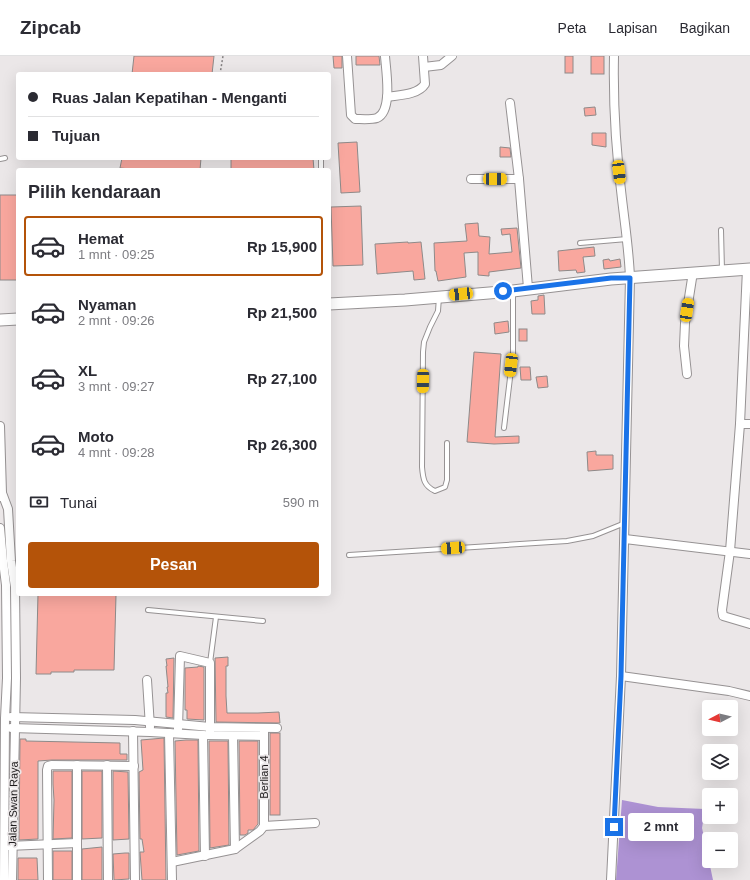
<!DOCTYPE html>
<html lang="id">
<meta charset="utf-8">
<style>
:root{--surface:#fff;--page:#f7f7f7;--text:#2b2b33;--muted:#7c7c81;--line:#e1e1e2;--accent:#b45309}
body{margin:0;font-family:Helvetica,sans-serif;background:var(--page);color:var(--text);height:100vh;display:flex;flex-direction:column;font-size:15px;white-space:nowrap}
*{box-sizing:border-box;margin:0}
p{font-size:13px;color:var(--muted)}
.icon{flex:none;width:22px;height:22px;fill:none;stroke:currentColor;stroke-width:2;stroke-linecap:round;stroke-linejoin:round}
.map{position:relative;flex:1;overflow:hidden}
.side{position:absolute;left:16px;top:112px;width:315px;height:428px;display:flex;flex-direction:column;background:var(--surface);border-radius:4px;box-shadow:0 4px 16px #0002}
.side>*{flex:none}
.top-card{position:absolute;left:16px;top:16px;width:315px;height:88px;border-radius:4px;box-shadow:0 4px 16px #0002;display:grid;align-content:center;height:88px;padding:0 12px;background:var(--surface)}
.needle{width:26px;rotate:263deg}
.controls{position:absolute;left:702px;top:644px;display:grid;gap:8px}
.controls a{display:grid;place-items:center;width:36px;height:36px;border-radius:4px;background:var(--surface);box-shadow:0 4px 16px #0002;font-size:20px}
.end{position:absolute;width:18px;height:18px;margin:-9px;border:5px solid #1a73e8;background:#fff;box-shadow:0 0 0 2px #fff}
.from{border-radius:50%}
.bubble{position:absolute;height:28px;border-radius:4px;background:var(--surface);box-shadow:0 4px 16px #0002;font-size:13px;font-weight:600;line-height:28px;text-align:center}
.car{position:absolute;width:12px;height:24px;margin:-12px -6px;border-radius:5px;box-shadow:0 0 3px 1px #0007;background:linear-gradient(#f5c518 24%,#345 0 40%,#f5c518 0 76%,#345 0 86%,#f5c518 0)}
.top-card b{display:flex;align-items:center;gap:14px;height:38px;font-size:15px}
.top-card b+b{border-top:1px solid var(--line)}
.top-card i{width:10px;height:10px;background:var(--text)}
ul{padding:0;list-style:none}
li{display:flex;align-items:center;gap:12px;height:60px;margin:0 8px 6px;padding:0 4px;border:2px solid transparent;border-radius:4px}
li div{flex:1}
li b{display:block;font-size:15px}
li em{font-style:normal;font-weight:600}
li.active{border-color:var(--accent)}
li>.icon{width:36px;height:36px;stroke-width:1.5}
h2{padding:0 12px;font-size:18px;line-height:48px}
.pay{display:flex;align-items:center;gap:10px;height:44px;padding:0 12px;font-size:15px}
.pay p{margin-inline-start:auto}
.cta{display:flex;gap:8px;margin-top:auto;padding:8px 12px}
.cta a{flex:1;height:46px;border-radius:4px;background:var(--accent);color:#fff;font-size:16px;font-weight:600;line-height:46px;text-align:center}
header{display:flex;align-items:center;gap:24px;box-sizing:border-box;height:56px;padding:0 20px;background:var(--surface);border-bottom:1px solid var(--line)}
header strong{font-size:19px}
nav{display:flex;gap:22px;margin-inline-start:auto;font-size:14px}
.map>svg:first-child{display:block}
.water{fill:#ad92d3}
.building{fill:#f9a79e;stroke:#8e8a89}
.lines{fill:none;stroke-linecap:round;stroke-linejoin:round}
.service-casing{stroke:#969293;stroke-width:6}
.minor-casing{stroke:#969293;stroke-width:10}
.secondary-casing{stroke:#969293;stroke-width:13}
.path{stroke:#858283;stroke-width:1.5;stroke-dasharray:2 2;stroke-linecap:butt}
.service{stroke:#fff;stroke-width:4}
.minor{stroke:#fff;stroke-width:8}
.secondary{stroke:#fff;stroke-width:11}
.route{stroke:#1a73e8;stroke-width:5}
.labels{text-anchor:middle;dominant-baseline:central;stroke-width:3.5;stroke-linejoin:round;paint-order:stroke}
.street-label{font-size:11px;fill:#1d1b1c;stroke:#ebe7e8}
</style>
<header>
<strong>Zipcab</strong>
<nav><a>Peta</a><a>Lapisan</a><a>Bagikan</a></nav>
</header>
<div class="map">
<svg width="750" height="824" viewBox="0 0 750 824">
<rect width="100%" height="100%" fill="#ebe7e8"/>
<path class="water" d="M622,744L658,751L705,753L702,772L713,824H616Z"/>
<g class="building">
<path d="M134,0H214L212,18H132Z"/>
<path d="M333,0H342V12H334Z"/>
<path d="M356,0H379L380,9H356Z"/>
<rect x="565" y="0" width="8" height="17"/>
<rect x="591" y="0" width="13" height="18"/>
<path d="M595,51L596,59L585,60L584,52Z"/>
<path d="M592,77H606V91L592,89Z"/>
<path d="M357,86L360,136L341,137L338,87Z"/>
<path d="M500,91L510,92L511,101H500Z"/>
<path d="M122,102H201L200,114H140L120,112Z"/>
<path d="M231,102H313L314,114H231Z"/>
<rect x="0" y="139" width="17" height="85"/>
<path d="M361,150L363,209L333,210L331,151Z"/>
<path d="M478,167L479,180L490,181L489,198L512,196L510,178L502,179L501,173L517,172L521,212L489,216V220L478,219V196L464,197L466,221L438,225L436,215H435L434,187L467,185L465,168Z"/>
<path d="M408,186V187L421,186L425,223L414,224L413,215L377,218L375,188Z"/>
<path d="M594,191L595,200L583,201L585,216L577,217L576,214L559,215L558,195Z"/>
<path d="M609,203L610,205L620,203L621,211L604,213L603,204Z"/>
<path d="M544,239L545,258H532L531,245L538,244V240Z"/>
<path d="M508,265L509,276L495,278L494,267Z"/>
<rect x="519" y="273" width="8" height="12"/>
<path d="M474,296L501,298L495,381L519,380V387L494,388L467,386Z"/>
<path d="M520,311H530L531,324H521Z"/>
<path d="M547,320L548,331L538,332L536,321Z"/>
<path d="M596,395V399H613V413L588,415L587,396Z"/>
<path d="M38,538L116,539L114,614H74V616H51V618H36Z"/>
<path d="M228,601V610H226V640L227,657H258L279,656L280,667L216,666L215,602Z"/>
<path d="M174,602L173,662L166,661V637H168L167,631H168L166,610H167L166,603Z"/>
<path d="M198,610L204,611V664L187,663V654H185V612L198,611Z"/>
<rect x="270" y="677" width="10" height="82"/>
<path d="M164,682L166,824H142L140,796H144L142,783H140L139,716L143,714L141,684Z"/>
<path d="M20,683H26V685L120,687V698H127V704H52L38,705V783L19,784Z"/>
<path d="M186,684H198L199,795L177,799L175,685Z"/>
<path d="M209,685H228L229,789L210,792Z"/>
<path d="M239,685H258V768L253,774H248V777L245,779H240Z"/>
<path d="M53,715H72V782L53,783L54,744L53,728Z"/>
<path d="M82,715H102V782L82,783Z"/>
<path d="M113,715L128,716L129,783L113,784Z"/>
<path d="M102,791V824H82V793Z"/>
<rect x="53" y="795" width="19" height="29"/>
<path d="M125,797H129V823L114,824L113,798Z"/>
<path d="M18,802H37L38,824H18Z"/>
</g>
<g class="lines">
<g class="service-casing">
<g id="service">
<path d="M321,102V114"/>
<path d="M0,103L5,102"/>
<path d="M721,174L722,214"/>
<path d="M580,187L627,183"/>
<path d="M439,241L438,255L430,271L424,286L423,296L422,411C423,423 424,430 435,435L445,431L447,424V387"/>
<path d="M504,372L513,297V235"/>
<path d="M349,499L567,485L593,480L625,467"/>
<path d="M148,554L263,565"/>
<path d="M210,607L216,561"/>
</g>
</g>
<g class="minor-casing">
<g id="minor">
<path d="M347,0L351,59L355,63C361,63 371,64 377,62C393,55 386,15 385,0"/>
<path d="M424,11L441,9L452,0"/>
<path d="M387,41C399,39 418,39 425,28L423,0"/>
<path d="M510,47L519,123L528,232"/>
<path d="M471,123H519"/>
<path d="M747,213L740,368L730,495L722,554L723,560L750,568"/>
<path d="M687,318L684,290L685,267L693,216"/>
<path d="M740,368H750"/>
<path d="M0,370L2,437L1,441"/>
<path d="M2,437L8,453L11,505L15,531L16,622L12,824"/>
<path d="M0,472L3,505L6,529L7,622L5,662L4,824"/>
<path d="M625,483L750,498"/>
<path d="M621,620L729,635L750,640"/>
<path d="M147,624L150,671"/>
<path d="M11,661L135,664L210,671L277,672"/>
<path d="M11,672L150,676L203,679L264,680"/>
<path d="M178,673L180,600L210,607V676"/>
<path d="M133,675L135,824"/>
<path d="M169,677L172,824"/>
<path d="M203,679L205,800"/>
<path d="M233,680L235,793"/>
<path d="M107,709L108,824"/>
<path d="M264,770V675"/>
<path d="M8,790L77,787"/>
<path d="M172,806L235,793L260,775L264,770L315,767"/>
<path d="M48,824L47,714L48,710L52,709L134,710"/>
<path d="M77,824V709"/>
<path d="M611,824L621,620L630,222C629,195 625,169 622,143C616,96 613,48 614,0"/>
</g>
</g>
<g class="secondary-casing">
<g id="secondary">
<path d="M329,248L405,244L513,235L611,223L750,213"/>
<path d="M0,264L18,263"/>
</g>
</g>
<path class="path" d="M220,18L223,0"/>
<use href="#service" class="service"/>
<use href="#minor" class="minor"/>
<use href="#secondary" class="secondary"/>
</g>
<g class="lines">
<path class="route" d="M503,235L611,222H630L621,620L614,771"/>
</g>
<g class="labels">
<g class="street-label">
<text transform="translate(264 721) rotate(-90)">Berlian 4</text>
<text transform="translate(13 748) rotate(-89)">Jalan Swan Raya</text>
</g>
</g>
</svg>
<div class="controls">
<a><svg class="needle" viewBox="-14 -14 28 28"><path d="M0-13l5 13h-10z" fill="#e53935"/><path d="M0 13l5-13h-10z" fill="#7c7c81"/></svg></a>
<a><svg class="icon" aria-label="layers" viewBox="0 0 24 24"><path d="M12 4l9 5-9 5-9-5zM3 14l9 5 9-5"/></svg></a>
<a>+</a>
<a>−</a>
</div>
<i class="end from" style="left:503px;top:235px"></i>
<i class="end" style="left:614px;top:771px"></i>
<div class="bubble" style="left:628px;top:757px;width:66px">2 mnt</div>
<i class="car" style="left:619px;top:116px;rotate:173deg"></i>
<i class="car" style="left:495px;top:123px;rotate:90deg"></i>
<i class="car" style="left:461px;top:238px;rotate:264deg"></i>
<i class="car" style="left:687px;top:254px;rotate:9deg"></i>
<i class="car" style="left:511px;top:309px;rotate:187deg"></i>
<i class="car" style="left:423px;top:325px;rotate:181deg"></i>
<i class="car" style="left:453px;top:492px;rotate:266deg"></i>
<div class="top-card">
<b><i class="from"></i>Ruas Jalan Kepatihan - Menganti</b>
<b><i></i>Tujuan</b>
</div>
<section class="side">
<h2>Pilih kendaraan</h2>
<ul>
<li class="active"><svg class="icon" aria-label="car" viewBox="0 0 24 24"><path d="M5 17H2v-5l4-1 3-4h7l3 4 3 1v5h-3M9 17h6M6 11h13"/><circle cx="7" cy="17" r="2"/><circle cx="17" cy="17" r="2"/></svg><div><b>Hemat</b><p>1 mnt · 09:25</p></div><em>Rp 15,900</em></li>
<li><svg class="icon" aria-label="car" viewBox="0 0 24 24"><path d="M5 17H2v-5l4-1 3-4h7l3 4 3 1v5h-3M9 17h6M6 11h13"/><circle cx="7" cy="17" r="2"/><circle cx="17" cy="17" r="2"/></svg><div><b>Nyaman</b><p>2 mnt · 09:26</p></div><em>Rp 21,500</em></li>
<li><svg class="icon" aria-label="car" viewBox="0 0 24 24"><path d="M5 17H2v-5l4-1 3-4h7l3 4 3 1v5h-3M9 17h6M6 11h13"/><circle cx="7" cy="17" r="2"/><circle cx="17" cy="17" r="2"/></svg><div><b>XL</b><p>3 mnt · 09:27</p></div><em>Rp 27,100</em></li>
<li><svg class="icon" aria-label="car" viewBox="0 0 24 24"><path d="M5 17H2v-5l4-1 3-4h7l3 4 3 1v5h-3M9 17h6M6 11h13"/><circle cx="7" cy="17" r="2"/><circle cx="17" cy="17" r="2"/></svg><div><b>Moto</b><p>4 mnt · 09:28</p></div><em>Rp 26,300</em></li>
</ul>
<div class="pay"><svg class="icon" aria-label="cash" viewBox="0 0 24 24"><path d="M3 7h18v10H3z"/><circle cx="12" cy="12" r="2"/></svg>Tunai<p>590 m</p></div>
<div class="cta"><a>Pesan</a></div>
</section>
</div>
